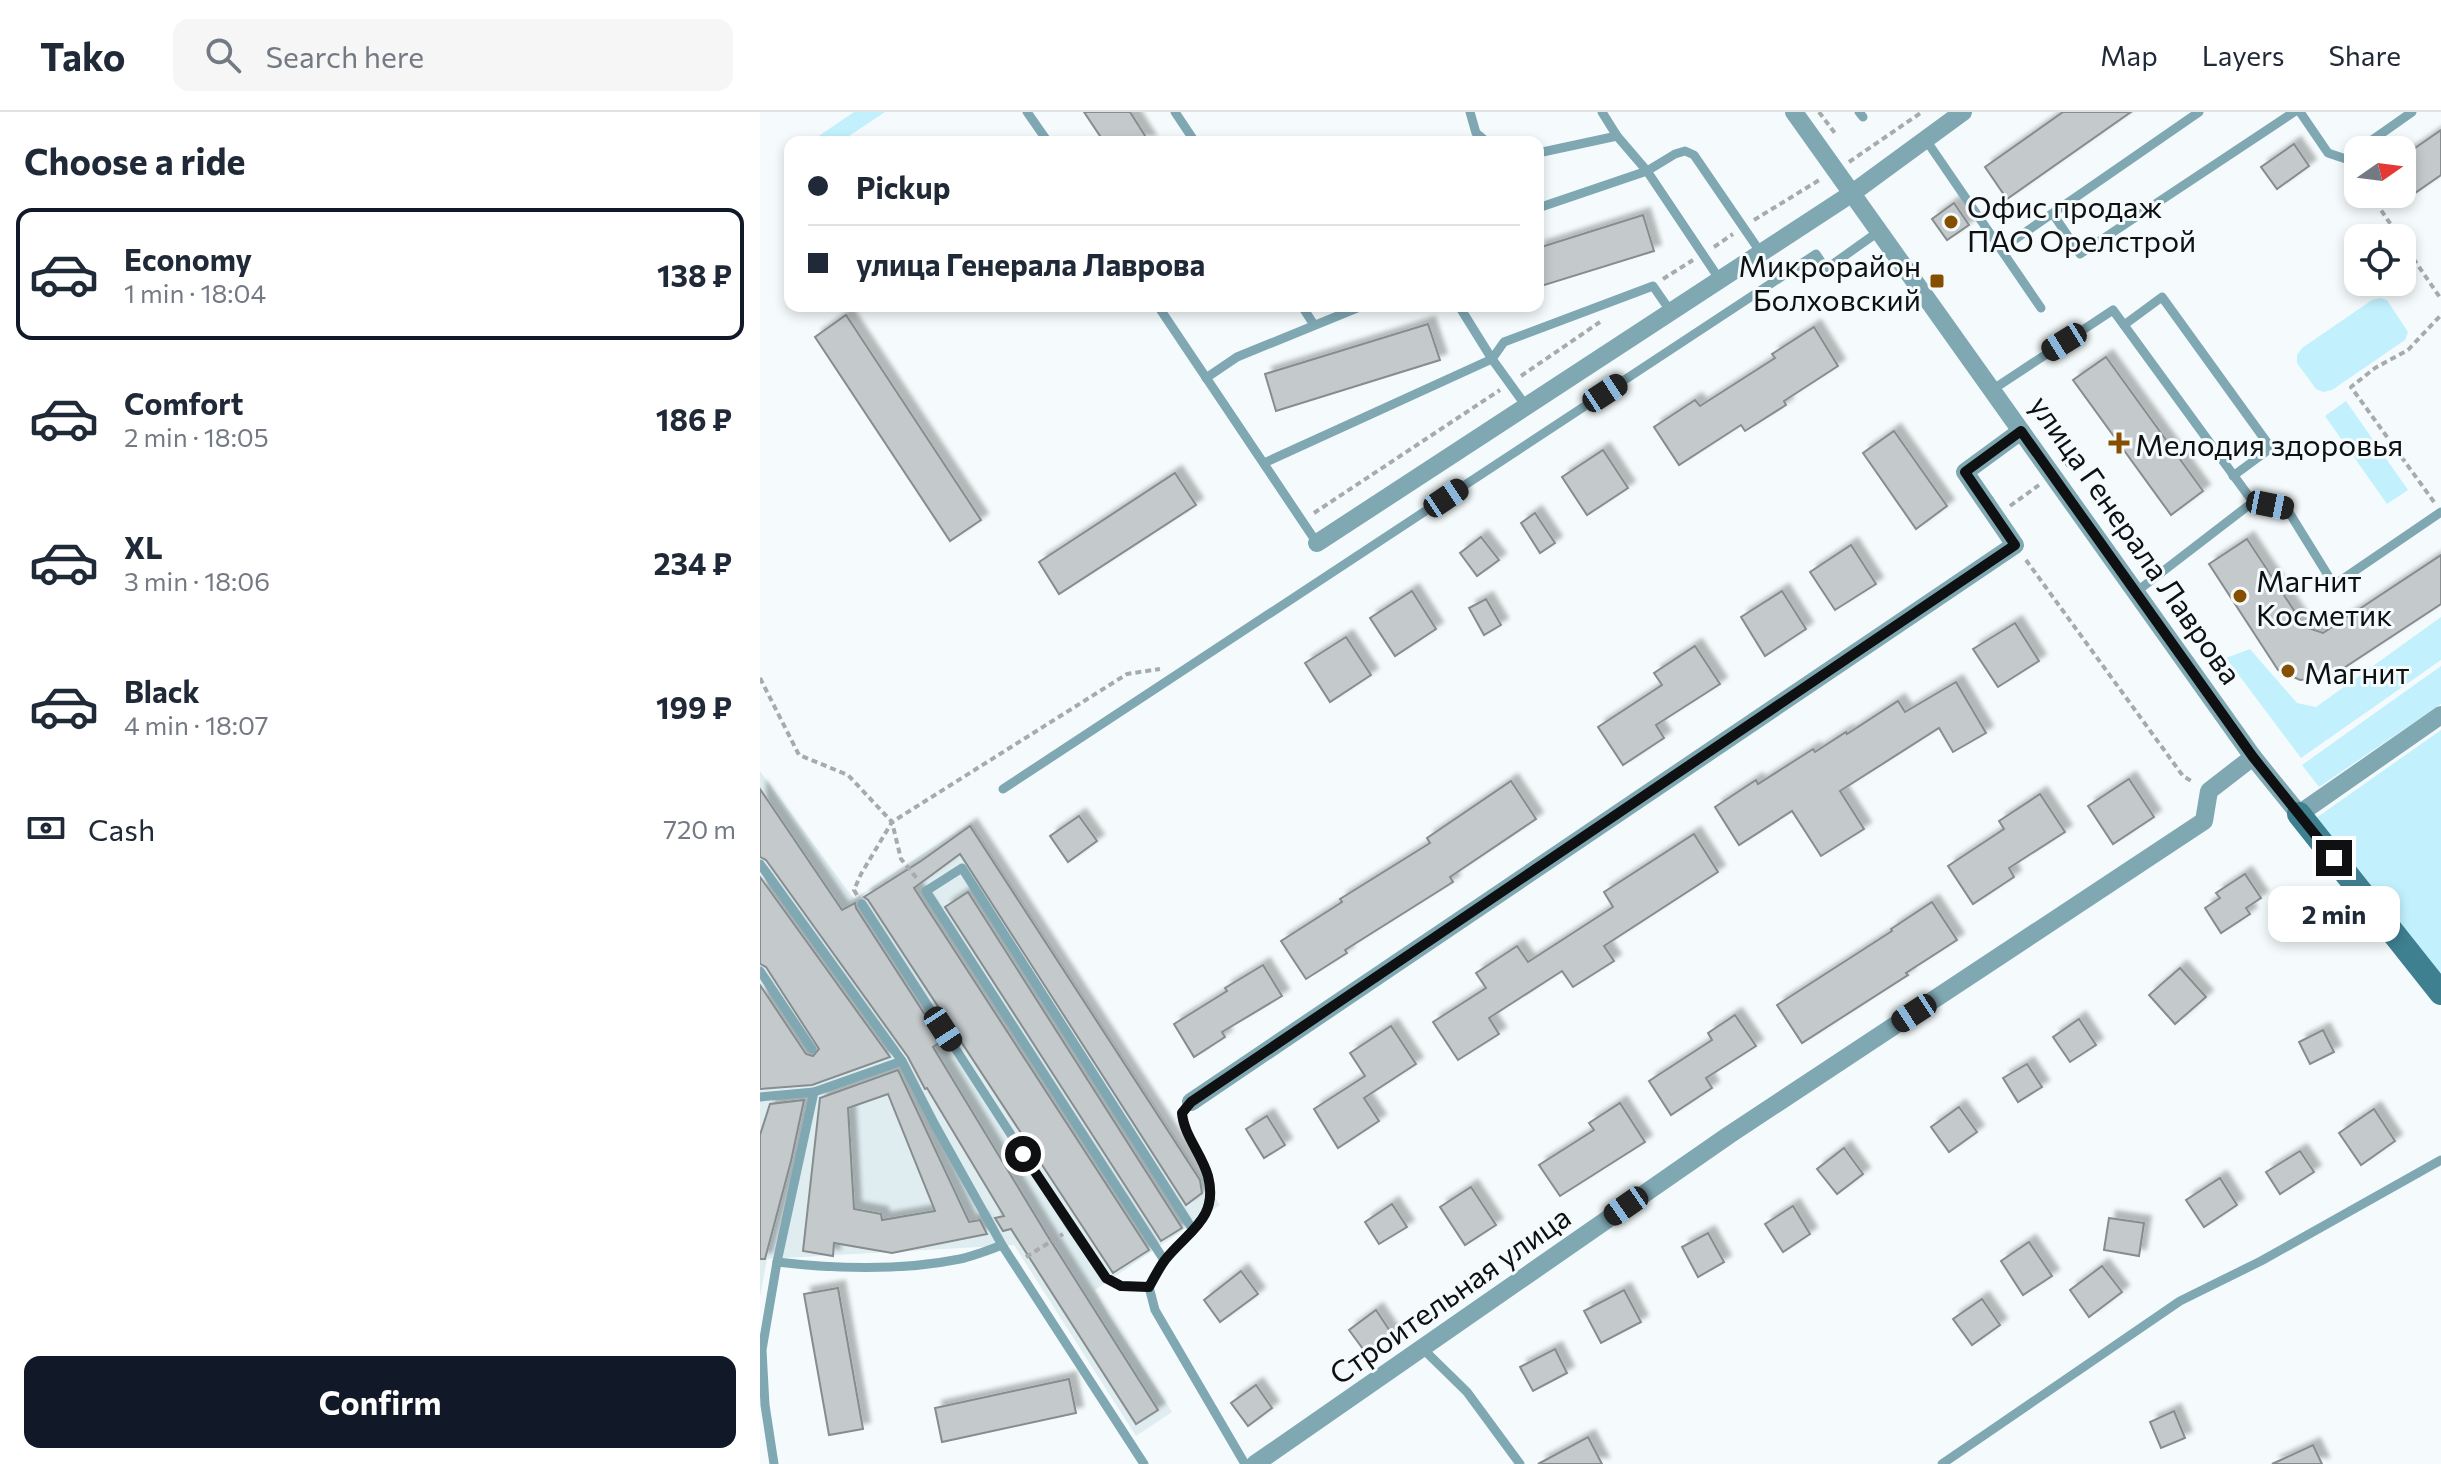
<!DOCTYPE html>
<meta charset="utf-8">
<style>
:root{--surface:#fff;--page:#f6f6f7;--text:#1f2937;--muted:#747a83;--line:#e0e1e3;--accent:#111827}
body{margin:0;font-family:Commissioner,sans-serif;background:var(--page);color:var(--text);height:100vh;display:flex;flex-direction:column;font-size:30px;white-space:nowrap}
*{box-sizing:border-box;margin:0}
p{font-size:26px;color:var(--muted)}
.icon{flex:none;width:44px;height:44px;fill:none;stroke:currentColor;stroke-width:2;stroke-linecap:round;stroke-linejoin:round}
.map{position:relative;flex:1;overflow:hidden}
.panel{display:flex;flex-direction:column;background:var(--surface);width:760px}
.panel>*{flex:none}
.hud{position:absolute;left:24px;top:24px;width:760px;height:176px;border-radius:16px;box-shadow:0 4px 12px #0003;display:grid;align-content:center;height:176px;padding:0 24px;background:var(--surface)}
.needle{width:52px;rotate:76deg}
.buttons{position:absolute;left:1584px;top:24px;display:grid;gap:16px}
.buttons a{display:grid;place-items:center;width:72px;height:72px;border-radius:16px;background:var(--surface);box-shadow:0 4px 12px #0003;font-size:40px}
.end{position:absolute;width:36px;height:36px;margin:-18px;border:10px solid #0e1011;background:#fff;box-shadow:0 0 0 4px #fff}
.from{border-radius:50%}
.bubble{position:absolute;height:56px;border-radius:16px;background:var(--surface);box-shadow:0 4px 12px #0003;font-size:26px;font-weight:700;line-height:56px;text-align:center}
.car{position:absolute;width:24px;height:48px;margin:-24px -12px;border-radius:10px;box-shadow:0 0 6px 2px #0007;background:linear-gradient(#222 24%,#8ab4d8 0 40%,#222 0 76%,#8ab4d8 0 86%,#222 0)}
.hud b{display:flex;align-items:center;gap:28px;height:76px;font-size:30px}
.hud b+b{border-top:2px solid var(--line)}
.hud i{width:20px;height:20px;background:var(--text)}
ul{padding:0;list-style:none}
li{display:flex;align-items:center;gap:24px;height:132px;margin:0 16px 12px;padding:0 8px;border:4px solid transparent;border-radius:16px}
li div{flex:1}
li b{display:block;font-size:30px}
li em{font-style:normal;font-weight:700}
li.on{border-color:var(--accent)}
li>.icon{width:72px;height:72px;stroke-width:1.5}
h2{padding:0 24px;font-size:36px;line-height:96px}
.pay{display:flex;align-items:center;gap:20px;height:88px;padding:0 24px;font-size:30px}
.pay p{margin-inline-start:auto}
.cta{display:flex;gap:16px;margin-top:auto;padding:16px 24px}
.cta a{flex:1;height:92px;border-radius:16px;background:var(--accent);color:#fff;font-size:32px;font-weight:700;line-height:92px;text-align:center}
header{display:flex;align-items:center;gap:48px;box-sizing:border-box;height:112px;padding:0 40px;background:var(--surface);border-bottom:2px solid var(--line)}
header strong{font-size:38px}
nav{display:flex;gap:44px;margin-inline-start:auto;font-size:28px}
.search{width:560px;height:72px;background:var(--page);display:flex;align-items:center;gap:20px;box-sizing:border-box;padding:0 28px;border-radius:16px;color:var(--muted);font-size:30px}
main{display:flex;flex:1;min-height:0}
.map>svg:first-child{display:block}
.built{fill:#dfedf0}
.green{fill:#c2f1fd}
.building{fill:#c4c9cb;stroke:#878d8e;stroke-width:2;fill-rule:evenodd;filter:url(#shadow)}
.lines{fill:none;stroke-linecap:round;stroke-linejoin:round}
.path{stroke:#a6abac;stroke-width:4;stroke-dasharray:6 4;stroke-linecap:butt}
.lane{stroke:#7fa8b3;stroke-width:9}
.street{stroke:#7fa8b3;stroke-width:18}
.secondary{stroke:#3e8090;stroke-width:24}
.route{stroke:#0e1011;stroke-width:10}
.poi-dot{fill:#864f00;stroke:#f5fbfc;stroke-width:3}
.labels{text-anchor:middle;dominant-baseline:central;stroke-width:6;stroke-linejoin:round;paint-order:stroke}
.poi-label{font-size:30px;fill:#0e1011;stroke:#f5fbfc;text-anchor:start}
.street-label{font-size:30px;fill:#0e1011;stroke:#f5fbfc}
</style>
<header>
<strong>Tako</strong>
<div class="search"><svg class="icon" aria-label="search" viewBox="0 0 24 24"><circle cx="10" cy="10" r="6"/><path d="M15 15l6 6"/></svg>Search here</div>
<nav><a>Map</a><a>Layers</a><a>Share</a></nav>
</header>
<main>
<section class="panel">
<h2>Choose a ride</h2>
<ul>
<li class="on"><svg class="icon" aria-label="car" viewBox="0 0 24 24"><path d="M5 17H2v-5l4-1 3-4h7l3 4 3 1v5h-3M9 17h6M6 11h13"/><circle cx="7" cy="17" r="2"/><circle cx="17" cy="17" r="2"/></svg><div><b>Economy</b><p>1 min · 18:04</p></div><em>138 ₽</em></li>
<li><svg class="icon" aria-label="car" viewBox="0 0 24 24"><path d="M5 17H2v-5l4-1 3-4h7l3 4 3 1v5h-3M9 17h6M6 11h13"/><circle cx="7" cy="17" r="2"/><circle cx="17" cy="17" r="2"/></svg><div><b>Comfort</b><p>2 min · 18:05</p></div><em>186 ₽</em></li>
<li><svg class="icon" aria-label="car" viewBox="0 0 24 24"><path d="M5 17H2v-5l4-1 3-4h7l3 4 3 1v5h-3M9 17h6M6 11h13"/><circle cx="7" cy="17" r="2"/><circle cx="17" cy="17" r="2"/></svg><div><b>XL</b><p>3 min · 18:06</p></div><em>234 ₽</em></li>
<li><svg class="icon" aria-label="car" viewBox="0 0 24 24"><path d="M5 17H2v-5l4-1 3-4h7l3 4 3 1v5h-3M9 17h6M6 11h13"/><circle cx="7" cy="17" r="2"/><circle cx="17" cy="17" r="2"/></svg><div><b>Black</b><p>4 min · 18:07</p></div><em>199 ₽</em></li>
</ul>
<div class="pay"><svg class="icon" aria-label="cash" viewBox="0 0 24 24"><path d="M3 7h18v10H3z"/><circle cx="12" cy="12" r="2"/></svg>Cash<p>720 m</p></div>
<div class="cta"><a>Confirm</a></div>
</section>
<div class="map">
<svg width="1681" height="1352" viewBox="0 0 1681 1352">
<defs>
<filter id="shadow"><feDropShadow dx="7" dy="-7" stdDeviation="2" flood-color="#0004"/></filter>
</defs>
<rect width="100%" height="100%" fill="#f5fbfc"/>
<path class="built" d="M0,659L94,787L211,710L460,1093L335,1178L348,1202L412,1300L376,1324L254,1133L7,1147L0,1185Z"/>
<g class="green">
<path d="M94,0H125L80,30H50Z"/>
<path d="M1621,186L1627,188L1648,220L1645,228L1572,278L1563,280L1556,277L1537,251V243L1542,236L1612,188Z"/>
<path d="M1586,289L1648,378L1627,392L1565,304Z"/>
<path d="M1681,505V548L1541,646L1466,546L1490,537L1537,591L1556,595Z"/>
<path d="M1681,554V592L1559,675L1542,653Z"/>
<path d="M1681,618V866L1556,706Z"/>
</g>
<g class="building">
<path d="M324,0H370L389,30H344Z"/>
<path d="M1303,0H1371L1247,87L1225,55Z"/>
<path d="M1681,18V63L1642,90V45Z"/>
<path d="M1534,32L1549,54L1517,77L1501,55Z"/>
<path d="M1194,91L1209,113L1187,128L1172,107Z"/>
<path d="M883,103L894,139L778,175V136Z"/>
<path d="M86,203L221,408L190,429L55,225Z"/>
<path d="M668,212L680,248L516,299L505,262Z"/>
<path d="M1054,215L1078,254L1024,289L1026,293L985,319L981,313L919,353L894,315L935,288L940,294L1015,246L1012,242Z"/>
<path d="M1346,245L1443,379L1411,403L1313,268Z"/>
<path d="M1134,319L1187,394L1156,417L1103,341Z"/>
<path d="M843,338L868,376L827,403L802,365Z"/>
<path d="M415,361L436,393L299,482L279,450Z"/>
<path d="M775,401L795,431L780,441L761,411Z"/>
<path d="M721,425L739,448L717,464L700,441Z"/>
<path d="M1487,427L1545,515L1563,521L1681,443V492L1570,565L1540,568L1518,558L1449,452Z"/>
<path d="M1091,433L1116,472L1075,498L1050,460Z"/>
<path d="M652,479L676,517L635,544L610,506Z"/>
<path d="M1022,479L1046,517L1005,544L981,505Z"/>
<path d="M726,487L741,513L724,523L709,496Z"/>
<path d="M1255,511L1279,549L1238,575L1213,537Z"/>
<path d="M586,525L611,563L570,590L545,551Z"/>
<path d="M935,534L960,572L896,613L904,626L863,653L838,615L902,573L894,561Z"/>
<path d="M1196,570L1226,621L1193,640L1179,616L1080,679L1104,717L1061,744L1032,699L979,733L955,695L996,668L998,672L1053,637L1055,640L1086,620L1087,622L1138,589L1145,600Z"/>
<path d="M1369,667L1394,705L1353,732L1328,694Z"/>
<path d="M751,669L776,707L690,765L693,770L585,838L587,841L546,867L521,829L582,790L580,787L670,731L667,726Z"/>
<path d="M0,677L82,798L95,791L96,796L182,929L173,935L287,1123L398,1298L376,1312L251,1117L243,1119L235,1106L244,1104L167,976L165,977L148,945L6,748L0,745Z"/>
<path d="M1280,682L1305,720L1249,756L1254,765L1213,792L1188,754L1244,717L1239,709Z"/>
<path d="M319,704L337,729L308,750L290,724Z"/>
<path d="M210,714L440,1068L442,1081L426,1093L200,742L154,776L389,1138L353,1161L108,788L104,785L161,749Z"/>
<path d="M934,722L958,760L844,834L854,849L813,875L802,859L729,906L739,922L698,948L673,910L726,876L716,861L757,834L768,850L853,795L844,780Z"/>
<path d="M1485,762L1501,786L1486,796L1490,802L1461,821L1445,796L1460,786L1456,781Z"/>
<path d="M0,765L130,945L52,973L0,977V873L46,942L53,944L59,937L6,855L0,852Z"/>
<path d="M208,780L422,1116L401,1129L185,795Z"/>
<path d="M1172,790L1197,828L1146,861L1148,863L1042,931L1017,893L1132,819L1131,817Z"/>
<path d="M503,853L522,884L462,920L465,925L434,945L414,912L467,879L465,876Z"/>
<path d="M1420,856L1446,885L1415,912L1389,883Z"/>
<path d="M975,903L996,934L946,966L952,976L911,1003L889,969L952,928L948,921Z"/>
<path d="M1319,907L1336,933L1310,950L1293,925Z"/>
<path d="M631,914L656,952L604,986L619,1009L578,1036L554,997L605,964L590,941Z"/>
<path d="M1563,918L1574,940L1550,952L1539,930Z"/>
<path d="M1267,952L1282,975L1258,990L1243,966Z"/>
<path d="M138,958L209,1110L220,1108L227,1122L132,1141L74,1131L73,1144L43,1139L60,986ZM128,982L175,1099L122,1108L121,1102L94,1097L88,996Z"/>
<path d="M44,988L31,1049L5,1147H0V1023L10,992Z"/>
<path d="M860,991L885,1030L800,1084L779,1053L834,1018L829,1011Z"/>
<path d="M1199,995L1217,1020L1189,1040L1171,1015Z"/>
<path d="M1614,997L1635,1029L1601,1053L1579,1021Z"/>
<path d="M507,1004L525,1033L504,1046L486,1017Z"/>
<path d="M1084,1036L1103,1062L1077,1082L1057,1057Z"/>
<path d="M1540,1039L1554,1060L1520,1082L1506,1060Z"/>
<path d="M1460,1066L1477,1093L1444,1115L1426,1088Z"/>
<path d="M711,1075L736,1113L705,1133L680,1095Z"/>
<path d="M632,1092L647,1115L619,1132L605,1110Z"/>
<path d="M1033,1094L1050,1122L1023,1140L1005,1112Z"/>
<path d="M1349,1106L1384,1111L1379,1144L1344,1138Z"/>
<path d="M948,1121L964,1150L938,1165L922,1135Z"/>
<path d="M1269,1130L1292,1164L1263,1183L1241,1149Z"/>
<path d="M1342,1154L1362,1180L1329,1205L1310,1178Z"/>
<path d="M481,1159L498,1182L460,1210L444,1188Z"/>
<path d="M78,1176L103,1317L69,1323L44,1182Z"/>
<path d="M864,1178L881,1210L841,1231L824,1199Z"/>
<path d="M1222,1187L1240,1213L1212,1233L1193,1207Z"/>
<path d="M616,1198L632,1222L606,1241L589,1218Z"/>
<path d="M795,1237L807,1261L773,1279L760,1255Z"/>
<path d="M309,1267L316,1301L182,1330L175,1296Z"/>
<path d="M496,1273L512,1296L488,1314L471,1291Z"/>
<path d="M1414,1299L1425,1326L1401,1336L1390,1310Z"/>
<path d="M828,1325L842,1352H778Z"/>
<path d="M1553,1333L1562,1352H1512Z"/>
</g>
<g class="lines">
<g class="path">
<path d="M1059,0L1077,24"/>
<path d="M1089,50L1162,0"/>
<path d="M1610,82L1640,126"/>
<path d="M994,108L1061,67"/>
<path d="M1642,130L1681,187"/>
<path d="M954,135L973,122"/>
<path d="M903,167L933,148"/>
<path d="M761,264L840,210"/>
<path d="M1306,354L1316,346"/>
<path d="M1674,390L1591,275L1615,256L1648,238L1681,203"/>
<path d="M1250,394L1279,373"/>
<path d="M554,401L740,278"/>
<path d="M1266,448L1423,664L1433,670"/>
<path d="M0,566L39,643L88,663L132,710L141,747L159,769"/>
<path d="M97,783L94,778L101,762L132,710L367,562L400,557"/>
<path d="M266,1145L303,1122"/>
</g>
<g class="lane">
<path d="M267,0L288,30"/>
<path d="M415,0L435,30"/>
<path d="M710,0L716,21L727,30"/>
<path d="M842,0L857,24"/>
<path d="M1099,0L1103,5"/>
<path d="M1540,0L1568,41L1586,47L1598,38"/>
<path d="M1166,28L1281,196"/>
<path d="M1598,38L1652,0"/>
<path d="M778,41L857,24L887,59L960,168"/>
<path d="M778,96L887,59L915,42L925,39L934,43L1001,141"/>
<path d="M1293,102L1320,142L1534,0"/>
<path d="M1241,137L1439,0"/>
<path d="M398,194L557,431"/>
<path d="M542,194L554,213"/>
<path d="M699,194L732,247L766,294"/>
<path d="M1364,213L1402,185L1511,336L1473,364"/>
<path d="M446,266L477,245L602,194"/>
<path d="M1232,278L1353,198L1493,390"/>
<path d="M504,351L732,247L744,230L893,174L911,200"/>
<path d="M1376,480L1493,390L1527,397L1574,473L1681,400"/>
<path d="M243,677L1056,142L1066,157L1118,120"/>
<path d="M0,752L142,949L175,1013L242,1133L384,1352"/>
<path d="M102,792L312,1117L346,1166L361,1174L389,1175L395,1198L485,1352"/>
<path d="M0,859L52,937"/>
<path d="M0,985L54,980"/>
<path d="M404,1148L166,779L202,756L433,1118"/>
<path d="M17,1150C77,1157 141,1159 200,1147C214,1144 229,1138 242,1133"/>
<path d="M389,1175C394,1166 399,1155 405,1148C428,1118 459,1107 447,1064C442,1042 424,1024 422,1001L431,990"/>
<path d="M661,1235L707,1280L760,1352"/>
<path d="M14,1352L5,1293L2,1238L17,1150L54,980L142,949"/>
<path d="M1182,1352L1420,1189L1501,1149L1681,1048"/>
</g>
<g class="street">
<path d="M1034,0L1493,645L1539,702L1681,603"/>
<path d="M557,431L1091,82L1203,0"/>
<path d="M431,990L1255,433L1205,360L1261,319"/>
<path d="M495,1352L969,1023L1444,709L1449,679L1493,645"/>
</g>
<path class="secondary" d="M1539,702L1681,881"/>
</g>
<g class="lines">
<path class="route" d="M263,1042L346,1166L361,1174L389,1175C394,1166 399,1156 405,1148C428,1119 459,1107 448,1064C442,1042 424,1024 422,1001L431,990L1255,433L1205,360L1261,319L1493,645L1574,746"/>
</g>
<g class="poi-dot">
<circle cx="1191" cy="110" r="8"/>
<rect x="1169" y="161" width="16" height="16" rx="4"/>
<path d="M1355 319h8v8h8v8h-8v8h-8v-8h-8v-8h8z"/>
<circle cx="1480" cy="484" r="8"/>
<circle cx="1528" cy="559" r="8"/>
</g>
<g class="labels">
<g class="poi-label">
<text x="1207" y="93">Офис продаж<tspan x="1207" dy="34">ПАО Орелстрой</tspan></text>
<text x="1161" y="152" text-anchor="end">Микрорайон<tspan x="1161" dy="34">Болховский</tspan></text>
<text x="1375" y="331">Мелодия здоровья</text>
<text x="1496" y="467">Магнит<tspan x="1496" dy="34">Косметик</tspan></text>
<text x="1544" y="559">Магнит</text>
</g>
<g class="street-label">
<text transform="translate(1377 427) rotate(55)">улица Генерала Лаврова</text>
<text transform="translate(689 1182) rotate(-35)">Строительная улица</text>
</g>
</g>
</svg>
<div class="buttons">
<a><svg class="needle" viewBox="-14 -14 28 28"><path d="M0-13l5 13h-10z" fill="#e53935"/><path d="M0 13l5-13h-10z" fill="#747a83"/></svg></a>
<a><svg class="icon" aria-label="locate" viewBox="0 0 24 24"><circle cx="12" cy="12" r="6"/><path d="M12 2v4M12 18v4M2 12h4M18 12h4"/></svg></a>
</div>
<i class="end from" style="left:263px;top:1042px"></i>
<i class="end" style="left:1574px;top:746px"></i>
<div class="bubble" style="left:1508px;top:774px;width:132px">2 min</div>
<i class="car" style="left:1304px;top:230px;rotate:238deg"></i>
<i class="car" style="left:845px;top:281px;rotate:57deg"></i>
<i class="car" style="left:686px;top:386px;rotate:56deg"></i>
<i class="car" style="left:1510px;top:393px;rotate:101deg"></i>
<i class="car" style="left:1154px;top:901px;rotate:237deg"></i>
<i class="car" style="left:183px;top:917px;rotate:147deg"></i>
<i class="car" style="left:866px;top:1094px;rotate:235deg"></i>
<div class="hud">
<b><i class="from"></i>Pickup</b>
<b><i></i>улица Генерала Лаврова</b>
</div>
</div>
</main>
